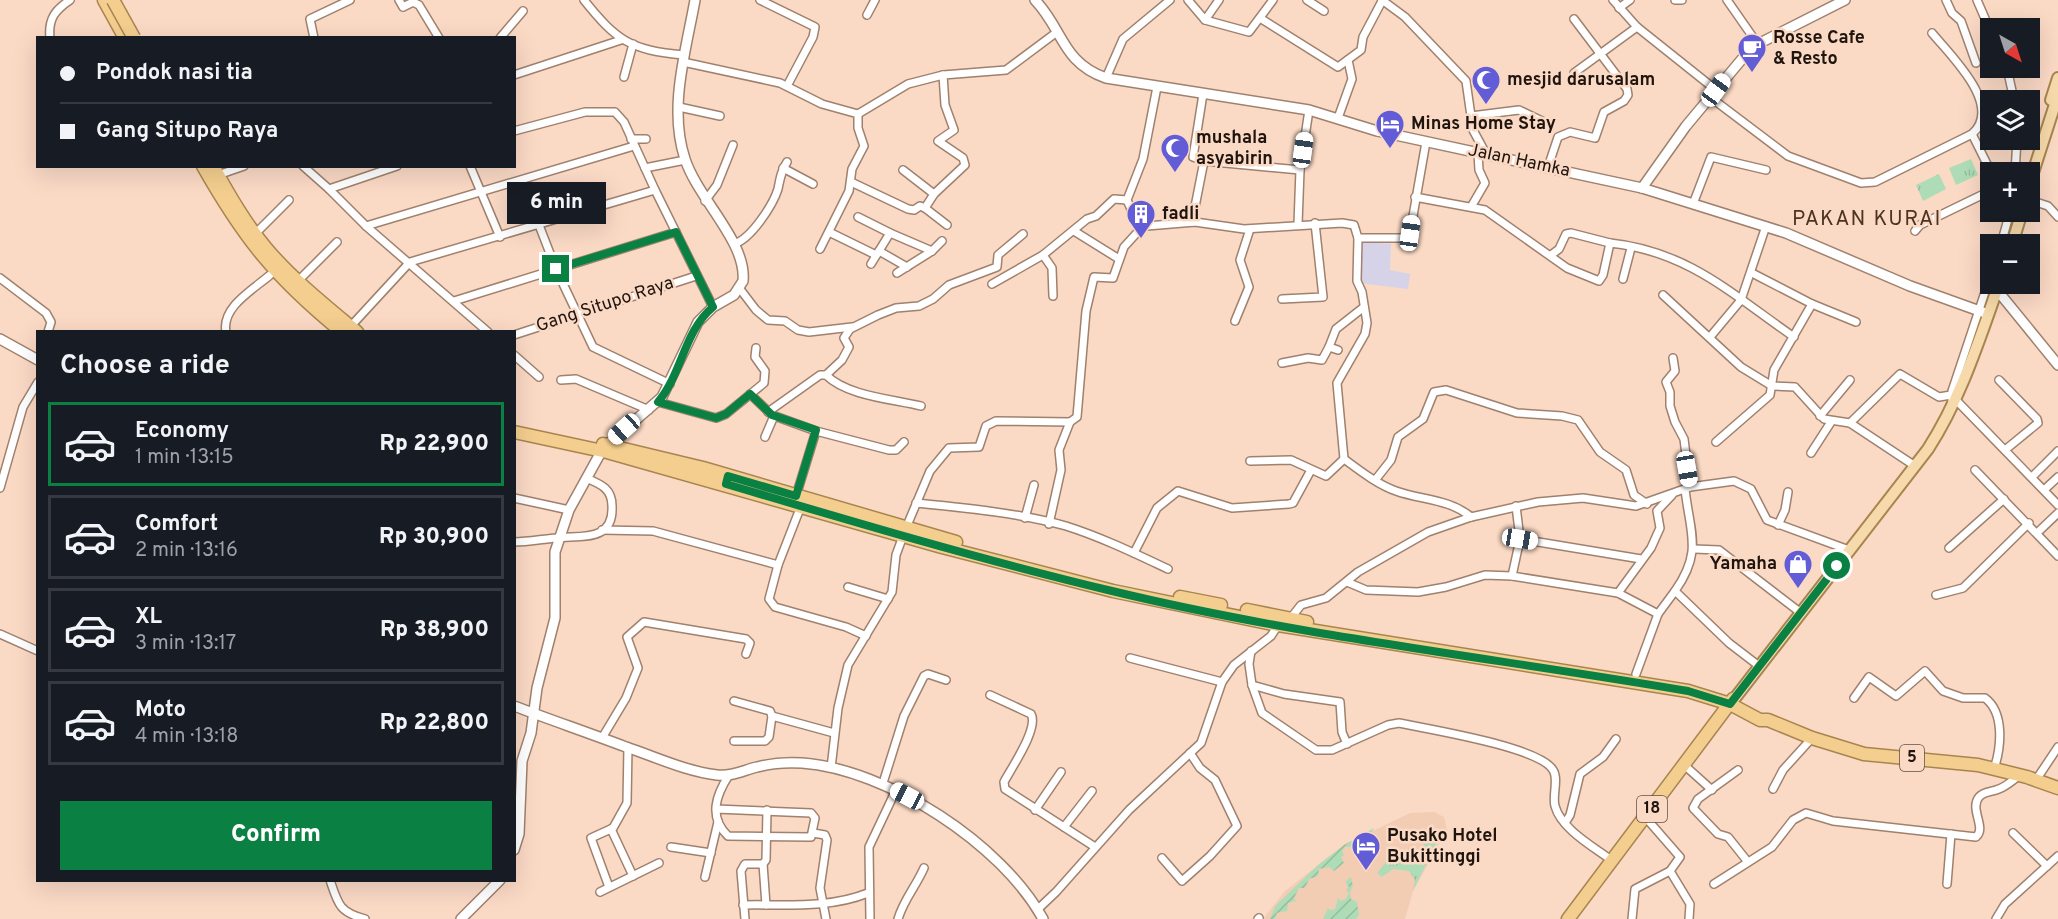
<!DOCTYPE html>
<meta charset="utf-8">
<style>
:root{--surface:#171b24;--page:#242831;--text:#f1f3f6;--muted:#9ea1a6;--line:#363941;--accent:#0b8043}
body{margin:0;font-family:Overpass,sans-serif;background:var(--page);color:var(--text);height:100vh;display:flex;flex-direction:column;font-size:22px;white-space:nowrap}
*{box-sizing:border-box;margin:0}
p{font-size:20px;color:var(--muted)}
.icon{flex:none;width:33px;height:33px;fill:none;stroke:currentColor;stroke-width:2;stroke-linecap:round;stroke-linejoin:round}
.map{position:relative;flex:1;overflow:hidden}
.panel{position:absolute;left:36px;top:330px;width:480px;height:552px;display:flex;flex-direction:column;background:var(--surface);border-radius:0px;box-shadow:0 6px 24px #0002}
.panel>*{flex:none}
.hud{position:absolute;left:36px;top:36px;width:480px;height:132px;border-radius:0px;box-shadow:0 6px 24px #0002;display:grid;align-content:center;height:132px;padding:0 24px;background:var(--surface)}
.needle{width:39px;rotate:141deg}
.controls{position:absolute;left:1980px;top:18px;display:grid;gap:12px}
.controls a{display:grid;place-items:center;width:60px;height:60px;border-radius:0px;background:var(--surface);box-shadow:0 6px 24px #0002;font-size:30px}
.end{position:absolute;width:27px;height:27px;margin:-14px;border:8px solid #0b8043;background:#fff;box-shadow:0 0 0 3px #fff}
.from{border-radius:50%}
.bubble{position:absolute;height:42px;border-radius:0px;background:var(--surface);box-shadow:0 6px 24px #0002;font-size:20px;font-weight:800;line-height:42px;text-align:center}
.car{position:absolute;width:18px;height:36px;margin:-18px -9px;border-radius:8px;box-shadow:0 0 4px 2px #0007;background:linear-gradient(#fff 24%,#345 0 40%,#fff 0 76%,#345 0 86%,#fff 0)}
.hud b{display:flex;align-items:center;gap:21px;height:57px;font-size:22px}
.hud b+b{border-top:2px solid var(--line)}
.hud i{width:15px;height:15px;background:var(--text)}
ul{padding:0;list-style:none}
li{display:flex;align-items:center;gap:18px;height:84px;margin:0 12px 9px;padding:0 12px;border:3px solid var(--line);border-radius:0px}
li div{flex:1}
li b{display:block;font-size:22px}
li em{font-style:normal;font-weight:800}
li.on{border-color:var(--accent)}
li>.icon{width:54px;height:54px;stroke-width:1.5}
h2{padding:0 24px;font-size:27px;line-height:72px}
.cta{display:flex;gap:12px;margin-top:auto;padding:12px 24px}
.cta a{flex:1;height:69px;border-radius:0px;background:var(--accent);color:#fff;font-size:24px;font-weight:800;line-height:69px;text-align:center}
.map>svg:first-child{display:block}
.built{fill:#f3ccb4}
.education{fill:#d6d3e9}
.grass{fill:url(#grass-tufts)}
.garden{fill:url(#garden-furrows)}
.lines{fill:none;stroke-linecap:round;stroke-linejoin:round}
.minor-casing{stroke:#9f816e;stroke-width:10}
.tertiary-casing{stroke:#9f816e;stroke-width:12}
.primary-casing{stroke:#a88550;stroke-width:14}
.trunk-casing{stroke:#a88550;stroke-width:15}
.minor{stroke:#fff;stroke-width:7}
.tertiary{stroke:#fff;stroke-width:9}
.primary{stroke:#f7daab;stroke-width:10}
.trunk{stroke:#f4ce8f;stroke-width:12}
.trunk-bridge-casing{stroke:#a88550;stroke-width:15;stroke-linecap:butt}
.trunk-bridge{stroke:#f4ce8f;stroke-width:12}
.route{stroke:#0b8043;stroke-width:8}
.labels{text-anchor:middle;dominant-baseline:central;stroke-width:5;stroke-linejoin:round;paint-order:stroke}
.shield{fill:#fad9c5;stroke:#615045;stroke-width:1.5}
.shield-label{font-size:16px;font-weight:bold;fill:#20150e}
.poi-label{font-size:18px;font-weight:bold;fill:#20150e;stroke:#fad9c5;text-anchor:start}
.street-label{font-size:18px;fill:#20150e;stroke:#fad9c5}
.quarter-label{font-size:21px;letter-spacing:1.5px;fill:#4c3322;stroke:#fad9c5}
</style>
<div class="map">
<svg width="2058" height="919" viewBox="0 0 2058 919">
<defs>
<pattern id="grass-tufts" width="24" height="20" patternUnits="userSpaceOnUse" patternTransform="scale(1.5)"><rect width="24" height="20" fill="#aedcb7"/><path d="M3 7l-1-3M5 7V3M7 7l1-3M15 17l-1-3M17 17v-4M19 17l1-3" fill="none" stroke="#95bc9c"/></pattern>
<pattern id="garden-furrows" width="10" height="10" patternUnits="userSpaceOnUse" patternTransform="scale(1.5)"><rect width="10" height="10" fill="#aedcb7"/><path d="M-1 1l2-2M0 10L10 0M9 11l2-2" fill="none" stroke="#95bc9c"/></pattern>
</defs>
<rect width="100%" height="100%" fill="#fad9c5"/>
<path class="built" d="M1434,812L1444,817L1447,830L1413,891L1405,919H1263L1285,891L1344,845L1410,813Z"/>
<path class="education" d="M1363,242L1391,244L1390,270L1410,274L1408,289L1359,283Z"/>
<g class="grass">
<path d="M1971,159L1978,175L1956,185L1949,168Z"/>
<path d="M1939,174L1946,189L1923,201L1916,185Z"/>
<path d="M1428,839L1436,844L1413,891L1415,880L1409,871L1393,869L1382,877L1377,873L1389,858L1397,863L1409,848L1417,853Z"/>
</g>
<g class="garden">
<path d="M1374,828L1368,839L1370,842L1367,844L1365,841H1358L1353,850L1351,847H1345L1342,851L1344,855L1341,857L1344,863L1334,871L1329,867L1319,869L1318,876L1309,879L1305,888H1299L1294,898L1296,901L1288,903L1287,911L1277,913L1275,919H1270L1275,906L1318,865L1344,845Z"/>
<path d="M1351,877L1353,886L1350,892L1351,899L1357,902L1359,915L1356,919H1323L1328,908L1330,910L1335,909L1338,898L1341,901L1346,899L1349,893L1346,890L1349,887L1345,882Z"/>
</g>
<g class="lines">
<g class="minor-casing">
<g id="minor">
<path d="M399,0L403,7L413,2L419,5L439,38"/>
<path d="M584,0C617,41 630,50 684,55"/>
<path d="M760,0L815,27L813,37L787,86"/>
<path d="M1188,0L1205,20L1249,32L1273,0"/>
<path d="M1307,0L1324,11"/>
<path d="M1382,0L1405,17L1466,81L1473,130L1486,154"/>
<path d="M1613,0L1637,27L1716,90"/>
<path d="M1675,0H1682"/>
<path d="M1727,0L1757,43"/>
<path d="M1946,0L1952,13L1961,21L1976,63"/>
<path d="M1977,0L1990,30"/>
<path d="M1619,8L1630,0"/>
<path d="M867,15L875,0"/>
<path d="M1260,18L1338,67L1361,50L1363,37L1382,1"/>
<path d="M1205,20L1219,0"/>
<path d="M50,38C48,19 55,10 70,0"/>
<path d="M314,38L310,19L350,0"/>
<path d="M500,38L523,11"/>
<path d="M683,62L780,83L822,104L858,114V128L864,146L852,169L849,191L820,249"/>
<path d="M2007,68L2014,100"/>
<path d="M1574,73L1637,27"/>
<path d="M514,75L621,40"/>
<path d="M624,77L633,44"/>
<path d="M1106,78L1123,39L1170,0"/>
<path d="M1157,87L1143,159L1127,200L1134,216L1147,226L1195,222L1244,229L1342,223L1354,225L1358,238H1404L1410,233L1426,142"/>
<path d="M1203,94L1193,157L1204,161"/>
<path d="M1710,97L1788,156L1861,183L1875,182L1972,134C2004,106 1951,56 1932,33"/>
<path d="M679,107L720,116"/>
<path d="M858,114L908,84L943,75"/>
<path d="M1471,116L1519,110L1544,122"/>
<path d="M1338,118L1352,79L1348,60"/>
<path d="M1972,134L1991,172"/>
<path d="M631,139H646"/>
<path d="M303,166L329,189L397,166"/>
<path d="M470,166L500,237"/>
<path d="M1548,167L1558,137L1570,132L1595,138L1604,112L1624,101L1628,95L1627,89L1574,19"/>
<path d="M645,168L685,160"/>
<path d="M783,168L813,184"/>
<path d="M903,170L934,194"/>
<path d="M2015,172L2017,140"/>
<path d="M218,175L244,166"/>
<path d="M851,182L908,209L914,210L920,206L925,208"/>
<path d="M329,189L366,226L488,332"/>
<path d="M655,190L713,307"/>
<path d="M1415,197L1485,210L1567,268L1599,281L1603,275L1610,243C1688,251 1733,295 1794,337"/>
<path d="M2030,200L2048,206L2058,217"/>
<path d="M705,201L717,185L733,145"/>
<path d="M1693,204L1711,157L1766,170"/>
<path d="M1471,207L1485,183L1479,170L1478,153"/>
<path d="M858,217L890,233L871,264"/>
<path d="M1192,222L1204,161L1300,170"/>
<path d="M1298,224L1300,170L1309,110"/>
<path d="M539,225L556,269L593,347L670,384"/>
<path d="M947,225L925,208L934,194L965,165L963,158L938,141L954,130L945,105L943,75L1006,70L1057,32"/>
<path d="M366,226L634,146"/>
<path d="M1074,231L1119,259"/>
<path d="M1915,231L1920,225L1990,191"/>
<path d="M829,232L876,255"/>
<path d="M890,233L932,251"/>
<path d="M255,234L289,200"/>
<path d="M734,244C751,239 773,205 778,189C780,179 781,171 787,162"/>
<path d="M2001,244L2010,212"/>
<path d="M879,251L907,267"/>
<path d="M1043,255L1052,268L1053,296"/>
<path d="M1551,255L1559,249L1566,234L1571,233L1610,243"/>
<path d="M897,273L932,251L942,241"/>
<path d="M1752,273L1812,304L1856,322"/>
<path d="M0,278L46,313L51,322L48,332"/>
<path d="M1623,279L1631,248"/>
<path d="M298,281L337,242"/>
<path d="M992,284L1043,255L1087,219L1096,216L1114,199L1127,200"/>
<path d="M740,289L756,310L768,320L785,321L798,330L809,332L852,327"/>
<path d="M1663,295L1741,367L1772,386L1795,387L1824,419L1850,423L1915,466"/>
<path d="M1282,299L1323,297L1315,223"/>
<path d="M454,301L676,232"/>
<path d="M1235,321L1249,287L1240,260L1250,229"/>
<path d="M351,326L410,262L655,190L624,122L615,112H585L514,131"/>
<path d="M226,332C221,307 254,289 270,275"/>
<path d="M514,335L696,276"/>
<path d="M1710,337L1741,300L1766,226"/>
<path d="M1338,350L1329,347L1336,329L1364,307"/>
<path d="M514,355L539,377"/>
<path d="M1673,358L1675,371L1666,382L1670,392V406L1675,422L1684,439L1690,487"/>
<path d="M1282,363L1308,358L1322,360L1329,347"/>
<path d="M826,375C847,396 892,399 921,406"/>
<path d="M561,380L576,379L649,410"/>
<path d="M1999,380L2037,419L2038,423L2005,450"/>
<path d="M750,394L772,415L816,431"/>
<path d="M1955,399L2058,505"/>
<path d="M658,402L716,418L726,414L764,383L765,371L755,357L756,348"/>
<path d="M1952,403V391L1990,277"/>
<path d="M768,412L820,375H826L842,360L849,347L844,338L850,329L878,315L896,308L919,306L933,299L949,285L997,267L998,255L1023,234"/>
<path d="M1820,416L1850,380"/>
<path d="M1850,423L1900,374L1939,397L1951,395"/>
<path d="M765,437L774,416"/>
<path d="M1716,442L1770,395L1774,370L1812,304"/>
<path d="M1811,453L1831,422"/>
<path d="M1344,459C1359,470 1378,485 1396,491C1421,500 1450,499 1471,517"/>
<path d="M1250,461L1291,460L1326,476L1344,459L1337,383L1365,334L1367,323L1362,292L1357,281L1358,238"/>
<path d="M1975,470L2058,556"/>
<path d="M2032,477L2058,451"/>
<path d="M1376,479L1391,460L1398,437L1423,419L1434,392L1446,390L1517,413L1562,416L1578,420L1600,452L1626,470L1634,495L1647,504"/>
<path d="M0,488L23,407L38,382"/>
<path d="M1685,489C1690,534 1703,551 1675,591L1729,643L1759,666"/>
<path d="M2044,490L2058,477"/>
<path d="M796,496L816,431L889,450H896L904,442"/>
<path d="M514,498L569,510"/>
<path d="M916,503C966,508 1019,513 1066,526C1101,537 1136,554 1168,569"/>
<path d="M801,506L778,565L769,599L775,607L846,627L866,636"/>
<path d="M1516,506L1520,539L1512,576L1618,593"/>
<path d="M1025,518L1034,485"/>
<path d="M1049,524L1061,470L1059,450L1070,422"/>
<path d="M1778,525L1785,510L1788,492"/>
<path d="M906,528L930,471L949,448L979,447L986,426L996,421L1070,422L1077,417L1086,311L1094,277L1113,278L1124,247L1144,225"/>
<path d="M602,530L653,531L778,565"/>
<path d="M2038,532L2058,513"/>
<path d="M1520,539L1641,559"/>
<path d="M514,542C529,542 542,539 556,538C579,535 614,543 612,506C612,488 600,484 586,478"/>
<path d="M1949,548L2004,499"/>
<path d="M1694,549L1719,550L1801,613"/>
<path d="M1134,553L1157,508L1178,491L1232,508L1289,504L1293,503L1311,470"/>
<path d="M1347,582L1366,590L1418,592L1446,587L1485,575L1512,576"/>
<path d="M848,587L888,599"/>
<path d="M1936,595L1963,588L2029,523"/>
<path d="M1658,614L1675,591"/>
<path d="M1290,619L1301,605L1326,598L1358,572L1428,532L1471,517L1538,502L1583,498L1636,506L1690,487L1734,481L1751,489L1767,520L1849,550"/>
<path d="M0,634L38,651"/>
<path d="M1251,651L1249,664L1252,685L1262,713L1316,750H1332L1388,725L1399,723C1427,729 1540,747 1553,770C1559,779 1552,796 1555,806C1561,829 1594,847 1611,860"/>
<path d="M1130,658L1222,682"/>
<path d="M1636,674L1658,614L1618,593L1651,548L1660,528L1657,511L1672,495"/>
<path d="M1252,685L1284,694L1340,702L1342,732L1347,744"/>
<path d="M990,695L1031,714C1039,728 1012,767 1004,782L1005,789L1095,847"/>
<path d="M1854,698L1869,677L1896,696L1925,671L1943,691L1963,698H1985C2005,713 2001,748 1994,769"/>
<path d="M734,701L770,711L772,716"/>
<path d="M602,738L626,698L638,668L627,637L644,622L746,639L750,643L746,654"/>
<path d="M734,741H765L769,737L772,716L834,733"/>
<path d="M1683,764L1712,790"/>
<path d="M831,768L838,708L848,665L892,592L896,555L903,536"/>
<path d="M1738,770L1698,799L1693,808L1718,834L1728,837L1748,862"/>
<path d="M2036,780L2058,747"/>
<path d="M883,783L904,716L924,676L928,674L946,680"/>
<path d="M1773,789L1783,770L1812,738"/>
<path d="M716,809L811,813L815,818L811,837L728,836C708,817 716,795 729,775"/>
<path d="M1035,810L1061,772"/>
<path d="M1646,818L1680,857L1670,871L1690,904L1689,919"/>
<path d="M1565,823L1570,815L1580,774L1603,757L1616,739"/>
<path d="M1064,827L1092,791"/>
<path d="M611,829L633,876"/>
<path d="M813,833L825,835L827,840L820,888L826,919"/>
<path d="M2013,833L2047,866"/>
<path d="M671,847L711,853"/>
<path d="M1162,858L1182,881L1210,856L1237,826L1215,780L1200,768L1190,753"/>
<path d="M763,864L766,905"/>
<path d="M705,877L718,822"/>
<path d="M330,880C338,904 339,912 365,919"/>
<path d="M1714,884L1772,847L1793,820L1806,813L1833,821L1976,837C1987,828 1969,809 1979,797C1983,792 1990,792 1996,790C2005,788 2013,780 2020,775"/>
<path d="M1947,884L1951,834"/>
<path d="M609,887L591,838L613,828L627,803L628,747"/>
<path d="M600,892L659,863"/>
<path d="M743,905C785,904 828,909 868,893"/>
<path d="M1038,909L1056,892L1129,810L1201,743L1222,682L1234,665L1271,636L1278,625"/>
<path d="M745,919L741,871L745,864H763L766,860L767,810"/>
<path d="M870,919L869,847L896,790"/>
<path d="M898,919C904,899 915,888 924,868"/>
<path d="M1258,919L1259,918"/>
<path d="M1632,919L1635,889L1670,871"/>
<path d="M1996,919L2005,904L2058,856"/>
</g>
</g>
<g class="tertiary-casing">
<g id="tertiary">
<path d="M1035,0C1063,29 1062,63 1106,78L1309,110L1377,131L1642,188L1786,233L1910,286L1988,314"/>
<path d="M1642,188L1686,126L1752,47L1845,0"/>
<path d="M1997,290L2058,365"/>
<path d="M0,339L38,360"/>
<path d="M607,445L662,397L698,322L713,307L734,295L743,281C747,242 698,199 685,159C668,108 686,51 695,0"/>
<path d="M514,706C551,720 589,733 626,747C656,757 685,771 717,775C731,777 744,770 757,767C772,763 786,762 802,763C887,769 1002,844 1043,919"/>
<path d="M514,850L519,834L522,761L531,733L537,688L555,618V552L569,510L601,452"/>
<path d="M461,919L500,880"/>
</g>
</g>
<g class="primary-casing">
<g id="primary">
<path d="M2051,100L2058,78"/>
<path d="M2030,182L2058,95"/>
<path d="M2012,244L2022,212"/>
<path d="M1735,698L1928,449C1961,398 1979,340 1999,284"/>
</g>
</g>
<g class="trunk-casing">
<g id="trunk">
<path d="M104,0L125,38"/>
<path d="M203,166C245,240 276,278 342,332"/>
<path d="M213,166C229,195 245,223 266,248C292,279 326,306 357,332"/>
<path d="M514,432L607,452L942,547L1113,591L1278,625L1688,691L1730,704L1760,720H1768L1812,738L1864,754L1978,765L2027,777L2058,788"/>
<path d="M603,444L703,468L956,542"/>
<path d="M1180,597L1221,605"/>
<path d="M1247,610L1307,622"/>
<path d="M1568,919L1733,699"/>
</g>
</g>
<use href="#minor" class="minor"/>
<use href="#tertiary" class="tertiary"/>
<use href="#primary" class="primary"/>
<use href="#trunk" class="trunk"/>
<g class="trunk-bridge-casing">
<path id="trunk-bridge" d="M113,0L134,38"/>
</g>
<use href="#trunk-bridge" class="trunk-bridge"/>
</g>
<g class="lines">
<path class="route" d="M556,269L676,232L713,307C684,331 682,374 658,402L716,418L726,414L750,394L772,415L816,430L796,496L728,476L726,484C854,522 982,560 1112,591C1302,637 1496,658 1688,691L1730,704L1837,566"/>
</g>
<defs>
<g id="cafe-pin" transform="scale(1.5)"><path d="M0 17L-7.5 6A9.5 9.5 0 1 1 7.5 6Z" fill="#625dd6" stroke="#fad9c5"/><path d="M-5.5-4.5H6V0H3Q3 3.5 0 3.5H-2.5Q-5.5 3.5-5.5 0ZM3-3.2v2h1.7v-2ZM-6 4.5H4V6H-6Z" fill="#fff"/></g>
<g id="mosque-pin" transform="scale(1.5)"><path d="M0 17L-7.5 6A9.5 9.5 0 1 1 7.5 6Z" fill="#625dd6" stroke="#fad9c5"/><path d="M3.5-4.9A6 6 0 1 0 3.5 4.9A5 5 0 1 1 3.5-4.9Z" fill="#fff"/></g>
<g id="hotel-pin" transform="scale(1.5)"><path d="M0 17L-7.5 6A9.5 9.5 0 1 1 7.5 6Z" fill="#625dd6" stroke="#fad9c5"/><path d="M-6-4.5h1.5V1H6V5H4.5V3h-9V5H-6ZM-4 0a1.8 1.8 0 1 1 3.6 0ZM.5 0V-2.5h3Q6-2.5 6 0Z" fill="#fff"/></g>
<g id="building-pin" transform="scale(1.5)"><path d="M0 17L-7.5 6A9.5 9.5 0 1 1 7.5 6Z" fill="#625dd6" stroke="#fad9c5"/><path d="M-4-6H4V6H1V3H-1V6H-4ZM-2.5-4.3h1.7v1.8h-1.7ZM.8-4.3h1.7v1.8H.8ZM-2.5-1h1.7V.8h-1.7ZM.8-1h1.7V.8H.8Z" fill="#fff"/></g>
<g id="shop-pin" transform="scale(1.5)"><path d="M0 17L-7.5 6A9.5 9.5 0 1 1 7.5 6Z" fill="#625dd6" stroke="#fad9c5"/><path d="M-5-2.5h2.3a2.7 3.5 0 0 1 5.4 0H5L5.5 6h-11ZM-1.5-2.5h3a1.5 2.3 0 0 0-3 0Z" fill="#fff"/></g>
</defs>
<g fill-rule="evenodd">
<use href="#cafe-pin" x="1752" y="48"/>
<use href="#mosque-pin" x="1486" y="80"/>
<use href="#hotel-pin" x="1390" y="124"/>
<use href="#mosque-pin" x="1175" y="148"/>
<use href="#building-pin" x="1141" y="214"/>
<use href="#shop-pin" x="1798" y="564"/>
<use href="#hotel-pin" x="1366" y="846"/>
</g>
<g class="labels">
<g class="shield">
<rect x="1900" y="745" width="24" height="26" rx="4.5"/>
<rect x="1637" y="796" width="30" height="26" rx="4.5"/>
</g>
<g class="shield-label">
<text x="1912" y="758">5</text>
<text x="1652" y="809">18</text>
</g>
<g class="poi-label">
<text x="1773" y="38">Rosse Cafe<tspan x="1773" dy="21">&amp; Resto</tspan></text>
<text x="1507" y="80">mesjid darusalam</text>
<text x="1411" y="124">Minas Home Stay</text>
<text x="1196" y="138">mushala<tspan x="1196" dy="21">asyabirin</tspan></text>
<text x="1162" y="214">fadli</text>
<text x="1777" y="564" text-anchor="end">Yamaha</text>
<text x="1387" y="836">Pusako Hotel<tspan x="1387" dy="21">Bukittinggi</tspan></text>
</g>
<g class="street-label">
<text transform="translate(1519 161) rotate(12)">Jalan Hamka</text>
<text transform="translate(605 305) rotate(-18)">Gang Situpo Raya</text>
</g>
<g class="quarter-label">
<text x="1867" y="219">PAKAN KURAI</text>
</g>
</g>
</svg>
<div class="controls">
<a><svg class="needle" viewBox="-14 -14 28 28"><path d="M0-13l5 13h-10z" fill="#e53935"/><path d="M0 13l5-13h-10z" fill="#9ea1a6"/></svg></a>
<a><svg class="icon" aria-label="layers" viewBox="0 0 24 24"><path d="M12 4l9 5-9 5-9-5zM3 14l9 5 9-5"/></svg></a>
<a>+</a>
<a>−</a>
</div>
<i class="end from" style="left:1837px;top:566px"></i>
<i class="end" style="left:556px;top:269px"></i>
<div class="bubble" style="left:507px;top:182px;width:99px">6 min</div>
<i class="car" style="left:1716px;top:90px;rotate:36deg"></i>
<i class="car" style="left:1303px;top:150px;rotate:8deg"></i>
<i class="car" style="left:1410px;top:233px;rotate:8deg"></i>
<i class="car" style="left:624px;top:429px;rotate:228deg"></i>
<i class="car" style="left:1687px;top:469px;rotate:170deg"></i>
<i class="car" style="left:1520px;top:539px;rotate:99deg"></i>
<i class="car" style="left:907px;top:796px;rotate:298deg"></i>
<div class="hud">
<b><i class="from"></i>Pondok nasi tia</b>
<b><i></i>Gang Situpo Raya</b>
</div>
<section class="panel">
<h2>Choose a ride</h2>
<ul>
<li class="on"><svg class="icon" aria-label="car" viewBox="0 0 24 24"><path d="M5 17H2v-5l4-1 3-4h7l3 4 3 1v5h-3M9 17h6M6 11h13"/><circle cx="7" cy="17" r="2"/><circle cx="17" cy="17" r="2"/></svg><div><b>Economy</b><p>1 min · 13:15</p></div><em>Rp 22,900</em></li>
<li><svg class="icon" aria-label="car" viewBox="0 0 24 24"><path d="M5 17H2v-5l4-1 3-4h7l3 4 3 1v5h-3M9 17h6M6 11h13"/><circle cx="7" cy="17" r="2"/><circle cx="17" cy="17" r="2"/></svg><div><b>Comfort</b><p>2 min · 13:16</p></div><em>Rp 30,900</em></li>
<li><svg class="icon" aria-label="car" viewBox="0 0 24 24"><path d="M5 17H2v-5l4-1 3-4h7l3 4 3 1v5h-3M9 17h6M6 11h13"/><circle cx="7" cy="17" r="2"/><circle cx="17" cy="17" r="2"/></svg><div><b>XL</b><p>3 min · 13:17</p></div><em>Rp 38,900</em></li>
<li><svg class="icon" aria-label="car" viewBox="0 0 24 24"><path d="M5 17H2v-5l4-1 3-4h7l3 4 3 1v5h-3M9 17h6M6 11h13"/><circle cx="7" cy="17" r="2"/><circle cx="17" cy="17" r="2"/></svg><div><b>Moto</b><p>4 min · 13:18</p></div><em>Rp 22,800</em></li>
</ul>
<div class="cta"><a>Confirm</a></div>
</section>
</div>
